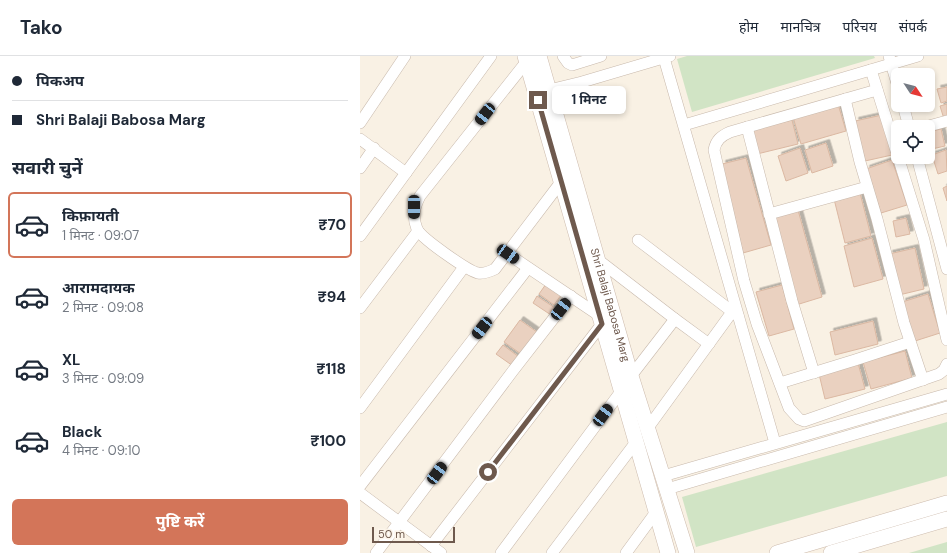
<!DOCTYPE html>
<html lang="hi">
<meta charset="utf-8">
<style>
:root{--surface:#fff;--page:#f6f6f7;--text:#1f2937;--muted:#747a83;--line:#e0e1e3;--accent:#d37559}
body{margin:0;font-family:"DM Sans","Noto Sans Devanagari",sans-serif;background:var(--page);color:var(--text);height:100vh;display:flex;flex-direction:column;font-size:15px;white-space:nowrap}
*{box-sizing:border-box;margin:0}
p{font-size:13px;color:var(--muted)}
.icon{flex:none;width:22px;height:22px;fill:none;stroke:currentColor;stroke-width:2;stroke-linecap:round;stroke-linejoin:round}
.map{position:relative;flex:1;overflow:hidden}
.sheet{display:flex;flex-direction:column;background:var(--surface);width:360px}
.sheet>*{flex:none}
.top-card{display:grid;align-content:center;height:88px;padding:0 12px;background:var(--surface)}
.needle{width:26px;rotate:126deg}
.tools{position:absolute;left:531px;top:12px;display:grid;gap:8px}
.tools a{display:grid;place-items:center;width:44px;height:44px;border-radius:6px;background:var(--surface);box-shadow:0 2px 6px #0003;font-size:20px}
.scale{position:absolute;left:12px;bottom:10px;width:83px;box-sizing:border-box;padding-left:4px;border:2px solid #6e594d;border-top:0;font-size:11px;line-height:14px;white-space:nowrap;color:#6e594d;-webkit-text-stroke:3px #fcf5ea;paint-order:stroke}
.end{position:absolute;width:18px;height:18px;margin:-9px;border:5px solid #6e594d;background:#fff;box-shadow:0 0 0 2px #fff}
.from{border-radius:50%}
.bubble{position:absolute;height:28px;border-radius:6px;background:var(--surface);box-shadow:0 2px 6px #0003;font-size:13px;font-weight:700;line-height:28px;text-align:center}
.car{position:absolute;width:12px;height:24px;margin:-12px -6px;border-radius:5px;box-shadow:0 0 3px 1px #0007;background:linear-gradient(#222 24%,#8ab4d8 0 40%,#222 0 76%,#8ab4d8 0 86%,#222 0)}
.top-card b{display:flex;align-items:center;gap:14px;height:38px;font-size:15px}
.top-card b+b{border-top:1px solid var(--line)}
.top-card i{width:10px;height:10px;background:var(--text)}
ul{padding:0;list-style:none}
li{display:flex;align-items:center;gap:12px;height:66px;margin:0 8px 6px;padding:0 4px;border:2px solid transparent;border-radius:6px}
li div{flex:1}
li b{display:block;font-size:15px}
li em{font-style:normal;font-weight:700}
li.active{border-color:var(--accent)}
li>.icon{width:36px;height:36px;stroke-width:1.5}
h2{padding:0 12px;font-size:18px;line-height:48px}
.button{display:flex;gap:8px;margin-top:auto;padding:8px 12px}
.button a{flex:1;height:46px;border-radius:6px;background:var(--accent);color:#fff;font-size:16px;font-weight:700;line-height:46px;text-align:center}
header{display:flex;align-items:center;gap:24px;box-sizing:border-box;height:56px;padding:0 20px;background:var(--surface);border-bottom:1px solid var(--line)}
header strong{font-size:19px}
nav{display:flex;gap:22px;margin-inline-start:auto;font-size:14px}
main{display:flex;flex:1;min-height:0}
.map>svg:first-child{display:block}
.green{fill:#d1e4c5}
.building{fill:#ead1c0;stroke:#dbb8a2;filter:url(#shadow)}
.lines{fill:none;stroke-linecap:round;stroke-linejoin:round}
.street-casing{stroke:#c8b9ac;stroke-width:12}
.secondary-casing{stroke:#cdbbad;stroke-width:16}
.street{stroke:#fff;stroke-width:11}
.secondary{stroke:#fff;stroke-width:15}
.route{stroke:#6e594d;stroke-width:5}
.labels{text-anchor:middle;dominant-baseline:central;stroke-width:3;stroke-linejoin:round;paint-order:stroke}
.street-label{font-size:11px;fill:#6e594d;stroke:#fcf5ea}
</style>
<header>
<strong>Tako</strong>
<nav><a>होम</a><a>मानचित्र</a><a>परिचय</a><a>संपर्क</a></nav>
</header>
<main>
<section class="sheet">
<div class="top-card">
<b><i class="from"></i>पिकअप</b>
<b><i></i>Shri Balaji Babosa Marg</b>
</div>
<h2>सवारी चुनें</h2>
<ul>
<li class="active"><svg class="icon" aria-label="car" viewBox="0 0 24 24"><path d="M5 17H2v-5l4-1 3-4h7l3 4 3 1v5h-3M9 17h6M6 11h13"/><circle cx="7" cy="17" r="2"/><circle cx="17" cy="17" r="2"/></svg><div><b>किफ़ायती</b><p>1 मिनट · 09:07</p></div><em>₹70</em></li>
<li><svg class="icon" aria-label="car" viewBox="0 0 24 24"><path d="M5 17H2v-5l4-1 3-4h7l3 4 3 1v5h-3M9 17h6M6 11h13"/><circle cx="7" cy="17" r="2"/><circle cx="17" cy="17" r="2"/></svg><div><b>आरामदायक</b><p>2 मिनट · 09:08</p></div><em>₹94</em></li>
<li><svg class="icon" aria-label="car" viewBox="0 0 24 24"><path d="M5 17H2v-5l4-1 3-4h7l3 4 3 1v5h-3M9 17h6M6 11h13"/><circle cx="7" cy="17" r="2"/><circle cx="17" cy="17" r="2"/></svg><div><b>XL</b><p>3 मिनट · 09:09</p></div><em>₹118</em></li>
<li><svg class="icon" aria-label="car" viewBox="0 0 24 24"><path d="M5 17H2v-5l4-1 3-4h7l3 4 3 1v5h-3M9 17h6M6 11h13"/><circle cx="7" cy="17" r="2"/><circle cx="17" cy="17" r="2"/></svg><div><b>Black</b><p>4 मिनट · 09:10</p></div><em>₹100</em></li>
</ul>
<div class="button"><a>पुष्टि करें</a></div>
</section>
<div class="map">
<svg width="587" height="497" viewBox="0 0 587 497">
<defs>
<filter id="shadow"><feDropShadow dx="3.5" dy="-3.5" stdDeviation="0" flood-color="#0004"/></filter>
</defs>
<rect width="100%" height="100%" fill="#f9f1e4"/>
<g class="green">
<path d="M327,0H514L515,2L332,56L317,3Z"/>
<path d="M587,366V420L336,491L322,441Z"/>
<path d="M587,486V497H549Z"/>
</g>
<g class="building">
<path d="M587,31V45L581,47L577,33Z"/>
<path d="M478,48L486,75L441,88L433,61Z"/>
<path d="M587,48V62L584,63L580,50Z"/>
<path d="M558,49H567L568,51L559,54Z"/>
<path d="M522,59L532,99L505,105L495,65Z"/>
<path d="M432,64L438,88L397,98L391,74Z"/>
<path d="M581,73L585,90L572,93L568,76Z"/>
<path d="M466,87L473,110L452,117L445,94Z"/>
<path d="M440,92L448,117L426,125L418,100Z"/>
<path d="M586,94L587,115L578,118L572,99Z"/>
<path d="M386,102L411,189L383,197L362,108Z"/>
<path d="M532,104L547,149L521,157L506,113Z"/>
<path d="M587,130V145L583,132Z"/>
<path d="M500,137L511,180L485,187L474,143Z"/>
<path d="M438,154L462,241L436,249L411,161Z"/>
<path d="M546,162L550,178L536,181L533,165Z"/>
<path d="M512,182L523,223L494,231L484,190Z"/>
<path d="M555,192L564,233L539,239L529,198Z"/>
<path d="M186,228L201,239L194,249L179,238Z"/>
<path d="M422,229L434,273L409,280L396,236Z"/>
<path d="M568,238L580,277L555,285L542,246Z"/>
<path d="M177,240L195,252L191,259L173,247Z"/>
<path d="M160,264L177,276L161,298L144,286Z"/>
<path d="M513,265L518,288L475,299L470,276Z"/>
<path d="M143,289L159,301L153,310L136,298Z"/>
<path d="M545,295L552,322L511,333L503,306Z"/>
<path d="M498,307L505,333L465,343L459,318Z"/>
</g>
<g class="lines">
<g class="street-casing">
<g id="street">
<path d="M203,0L208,7L212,9L241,0"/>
<path d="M529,0L538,31"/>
<path d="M304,2L415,387"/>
<path d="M167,5L60,140C54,152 52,160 57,173C61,182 108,215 118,217C124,218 129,216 135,213L201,126"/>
<path d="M511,14L564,184L587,284"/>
<path d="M189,34L222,26L310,0"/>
<path d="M517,34L370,76C361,80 356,84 354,94L384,225L397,268L429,352L439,363L444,365L579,318L584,314L587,308"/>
<path d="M485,43L500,106L517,163L544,267L563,324"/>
<path d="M543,49L549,71"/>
<path d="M0,67L45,0"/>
<path d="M324,69L558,0"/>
<path d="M387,71L432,245L454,317"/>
<path d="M565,71L587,65"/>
<path d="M0,83L46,117"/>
<path d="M557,101L587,213"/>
<path d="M0,112L14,92"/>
<path d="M409,158L507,131"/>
<path d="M0,180L131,0"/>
<path d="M278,184L378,260"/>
<path d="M148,198L240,260"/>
<path d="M237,203L315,263L349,288"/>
<path d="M0,252L58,175"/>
<path d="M271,320L315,263"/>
<path d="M420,327L495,304L550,286"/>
<path d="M0,352L104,211"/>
<path d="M287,373L372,256"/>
<path d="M303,420L587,338"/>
<path d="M0,430L168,212"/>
<path d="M307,433L587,351"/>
<path d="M0,437L81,497"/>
<path d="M71,490L242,268"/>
<path d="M16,497L152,316L211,240"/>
<path d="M141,497L262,334"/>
<path d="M192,497L276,386"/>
<path d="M266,497L296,456"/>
</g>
</g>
<g class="secondary-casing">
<g id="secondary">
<path d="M165,0L308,497"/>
<path id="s1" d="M179,0L271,320L327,497"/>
<path d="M417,497L587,447"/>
<path d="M471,497L587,463"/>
</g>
</g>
<use href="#street" class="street"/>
<use href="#secondary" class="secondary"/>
</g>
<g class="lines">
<path class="route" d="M128,416L242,268L178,44"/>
</g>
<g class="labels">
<g class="street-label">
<text stroke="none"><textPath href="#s1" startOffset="259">Shri Balaji Babosa Marg</textPath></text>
</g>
</g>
</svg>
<div class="tools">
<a><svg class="needle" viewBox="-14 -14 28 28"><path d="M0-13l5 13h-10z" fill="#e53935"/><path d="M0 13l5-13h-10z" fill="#747a83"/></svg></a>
<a><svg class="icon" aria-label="locate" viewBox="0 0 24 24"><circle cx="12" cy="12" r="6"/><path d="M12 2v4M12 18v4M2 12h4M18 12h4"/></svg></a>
</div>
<div class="scale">50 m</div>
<i class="end from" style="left:128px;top:416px"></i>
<i class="end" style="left:178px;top:44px"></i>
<div class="bubble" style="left:192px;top:30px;width:74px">1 मिनट</div>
<i class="car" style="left:125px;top:58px;rotate:218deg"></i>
<i class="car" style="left:54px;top:151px;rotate:180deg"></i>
<i class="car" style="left:148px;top:198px;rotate:124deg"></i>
<i class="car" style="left:201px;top:253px;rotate:38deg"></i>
<i class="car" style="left:122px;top:272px;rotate:218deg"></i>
<i class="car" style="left:243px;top:359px;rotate:37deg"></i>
<i class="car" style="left:77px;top:417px;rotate:37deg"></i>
</div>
</main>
